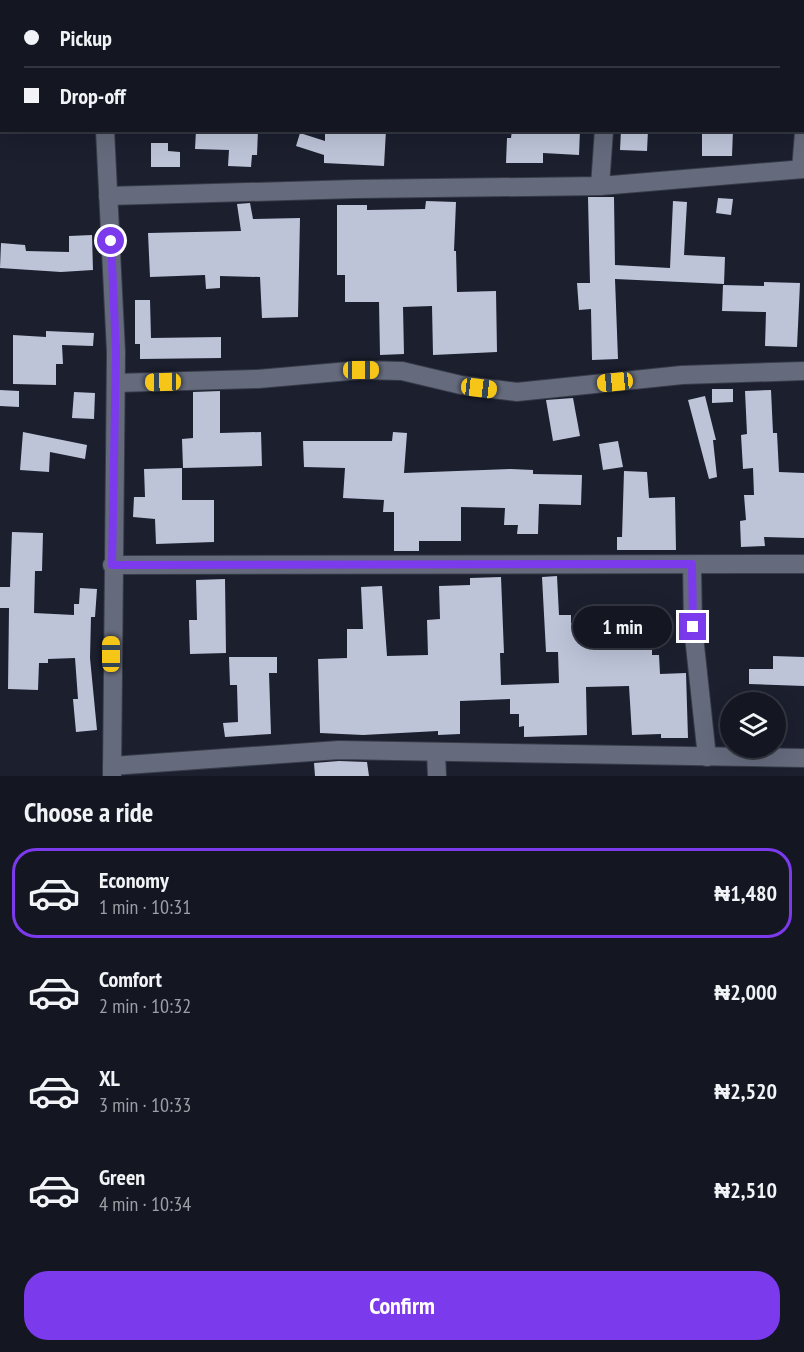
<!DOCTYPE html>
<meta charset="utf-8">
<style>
:root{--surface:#141722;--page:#1d202a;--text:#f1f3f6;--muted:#9d9fa5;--line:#333640;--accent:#7c3aed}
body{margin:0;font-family:"PT Sans Narrow",sans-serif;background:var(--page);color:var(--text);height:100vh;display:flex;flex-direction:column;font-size:22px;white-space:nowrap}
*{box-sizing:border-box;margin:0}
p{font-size:20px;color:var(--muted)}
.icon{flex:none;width:33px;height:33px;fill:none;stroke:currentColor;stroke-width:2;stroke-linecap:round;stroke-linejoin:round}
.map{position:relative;height:776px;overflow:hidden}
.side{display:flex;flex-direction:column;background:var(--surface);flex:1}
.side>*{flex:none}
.guide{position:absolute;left:0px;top:0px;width:804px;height:132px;box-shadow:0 6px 24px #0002,0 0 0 2px var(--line);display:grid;align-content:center;height:132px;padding:0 24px;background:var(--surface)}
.buttons{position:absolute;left:720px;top:692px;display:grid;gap:12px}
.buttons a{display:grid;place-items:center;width:66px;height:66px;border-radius:50%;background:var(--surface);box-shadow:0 6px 24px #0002,0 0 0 2px var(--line);font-size:30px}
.end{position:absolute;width:27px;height:27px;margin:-14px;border:8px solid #7c3aed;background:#fff;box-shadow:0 0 0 3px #fff}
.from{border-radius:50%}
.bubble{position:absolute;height:42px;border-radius:21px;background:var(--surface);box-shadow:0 6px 24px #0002,0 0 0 2px var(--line);font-size:20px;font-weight:600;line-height:42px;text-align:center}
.car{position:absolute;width:18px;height:36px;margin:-18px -9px;border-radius:8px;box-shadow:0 0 4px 2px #0007;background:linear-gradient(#f5c518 24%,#345 0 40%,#f5c518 0 76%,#345 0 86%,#f5c518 0)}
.guide b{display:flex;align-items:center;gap:21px;height:57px;font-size:22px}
.guide b+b{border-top:2px solid var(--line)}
.guide i{width:15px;height:15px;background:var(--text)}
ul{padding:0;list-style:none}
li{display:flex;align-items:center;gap:18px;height:90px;margin:0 12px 9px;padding:0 12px;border:3px solid transparent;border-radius:24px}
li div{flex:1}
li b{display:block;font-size:22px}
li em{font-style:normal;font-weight:600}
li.on{border-color:var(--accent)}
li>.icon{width:54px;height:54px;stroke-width:1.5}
h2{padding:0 24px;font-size:27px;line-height:72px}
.button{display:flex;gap:12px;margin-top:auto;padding:12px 24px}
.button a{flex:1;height:69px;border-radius:24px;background:var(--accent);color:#fff;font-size:24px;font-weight:600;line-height:69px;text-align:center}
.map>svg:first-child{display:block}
.building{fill:#bdc4d8}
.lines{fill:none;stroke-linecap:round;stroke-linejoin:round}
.minor-casing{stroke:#383b48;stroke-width:20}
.minor{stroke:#656b7d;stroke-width:18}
.route{stroke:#7c3aed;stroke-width:8}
</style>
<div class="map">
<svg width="804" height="776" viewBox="0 0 804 776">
<rect width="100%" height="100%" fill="#1b1f2e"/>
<g class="building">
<path d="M196,130H258L257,155H252L251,167L228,166L229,150L195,149Z"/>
<path d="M325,130H386L384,166L324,163V155L296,146L300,133L325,141Z"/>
<path d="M512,130H580L579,155L543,153V163H506L507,138H511Z"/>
<path d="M621,130H648L647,151L620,150Z"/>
<path d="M702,130H733L732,156H702Z"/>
<path d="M151,143H168V151L180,152V167H151Z"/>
<path d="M588,197H614L615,265L670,268L673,201L687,202L684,255L725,257L724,284L615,279L618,359L592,360L591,309L579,310L577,283H590Z"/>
<path d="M718,198L733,199L731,215L716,213Z"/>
<path d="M426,201L456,202L454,251H456L457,292L496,291L497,352L433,355L432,306L403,307L404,354L380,355L379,302H345V275H337V205H367V210L425,209Z"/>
<path d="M250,203L253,219L300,218L298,317L262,318L260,277L220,276V288L206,289L205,275L150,277L148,233L241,231L237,204Z"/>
<path d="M92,235L93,270L61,272L0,268L1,243L25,245L26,251L69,252V236Z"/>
<path d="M764,282L800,283L797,347L765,346L766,312L722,311L723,285L764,286Z"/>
<path d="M135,300H150L151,338L221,337V358L140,359V344H135Z"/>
<path d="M46,331L94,333L93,346L62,345L63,364H56V385L13,384V335L46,337Z"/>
<path d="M712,389H733V402L712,403Z"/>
<path d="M0,390L19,391V407L0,406Z"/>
<path d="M771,390L773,433H777L779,472L804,473V538L764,537L765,546L741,547L740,521L746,520L744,495H754L753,468L743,469L741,435L747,434L745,391Z"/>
<path d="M220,391V433L261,432L262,466L183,468L182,439L193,438V392Z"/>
<path d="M74,392L95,393L94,419L72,418Z"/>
<path d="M705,396L716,440H713L717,477L709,479L688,400Z"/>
<path d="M573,398L580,436L553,441L546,400Z"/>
<path d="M23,432L87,445L85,459L50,452L49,472L20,470Z"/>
<path d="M393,432L407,433L404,473L511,469L533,470V474L582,475L581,505L539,504L538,534H517L518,525H504L505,508L461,507V541H419V551H394V512H383L384,500L343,498L345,468L304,467L303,441H392Z"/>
<path d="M618,441L623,467L603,470L599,444Z"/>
<path d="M182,468V500H214V542L156,544L155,519L133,517L134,497H145L144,469Z"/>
<path d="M624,471L647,472L649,498L675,497L676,550H617V537H622Z"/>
<path d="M12,532L43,533L42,571H35L34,613L74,615V604H79L80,588L97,589L95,617H91L90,658L97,730L76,732L73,699H78L75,658L48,659V663H39L38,690L8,689L9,608H0V587H10Z"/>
<path d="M557,576L559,615H571V623H582L583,639L652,641V655H659L660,674L686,673L688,738H661V734L632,735L629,686L586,687L587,735L524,737V726L519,727V714H510V699L460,701V734L438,735V731L363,735L320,733L318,659L347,658V629H363L361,587L382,586L387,656L428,655L427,620L440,619L439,586L470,585V578L501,577L504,653H500L501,685L559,683L558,652H546L542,577Z"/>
<path d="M225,579L226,653L190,654L189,620H197L196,580Z"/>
<path d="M773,656L804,657V686L749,684V669H773Z"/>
<path d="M229,657H277V673H269L271,734L225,737L223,723L238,722L237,685H230Z"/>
<path d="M339,761L367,762L369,776H315L314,763Z"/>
</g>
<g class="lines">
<g class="minor-casing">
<g id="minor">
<path d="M96,0V2"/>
<path d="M431,0L470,2"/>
<path d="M130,2L152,0"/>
<path d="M608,2V0"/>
<path d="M0,110L2,109"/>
<path d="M105,130L116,352L112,776"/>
<path d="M801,169L804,133"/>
<path d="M600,186L604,130"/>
<path d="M108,196L356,189L600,186L804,169"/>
<path d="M116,383L258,379L361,370L402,371L461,385L517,392L682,375L804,371"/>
<path d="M112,565L804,564"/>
<path d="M692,565L693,627L707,757"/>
<path d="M436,752L437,776"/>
<path d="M112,766L339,750L804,758"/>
</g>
</g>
<use href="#minor" class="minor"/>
</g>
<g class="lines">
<path class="route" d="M111,241L116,352L112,565L692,564L693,627"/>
</g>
</svg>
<div class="buttons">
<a><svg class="icon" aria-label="layers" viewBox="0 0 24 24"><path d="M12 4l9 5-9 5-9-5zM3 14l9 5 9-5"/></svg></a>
</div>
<i class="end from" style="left:111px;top:241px"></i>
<i class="end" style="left:693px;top:627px"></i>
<div class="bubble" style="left:573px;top:606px;width:99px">1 min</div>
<i class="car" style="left:361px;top:370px;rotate:90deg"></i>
<i class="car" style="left:163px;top:382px;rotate:269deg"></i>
<i class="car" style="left:615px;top:382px;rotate:264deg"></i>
<i class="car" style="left:479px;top:388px;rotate:97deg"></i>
<i class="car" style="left:111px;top:654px;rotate:0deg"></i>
<div class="guide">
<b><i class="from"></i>Pickup</b>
<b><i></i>Drop-off</b>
</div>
</div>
<section class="side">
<h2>Choose a ride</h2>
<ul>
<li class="on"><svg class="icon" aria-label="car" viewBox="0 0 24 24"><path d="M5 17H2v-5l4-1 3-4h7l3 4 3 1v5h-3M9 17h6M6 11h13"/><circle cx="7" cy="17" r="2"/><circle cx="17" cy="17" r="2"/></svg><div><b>Economy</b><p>1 min · 10:31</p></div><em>₦1,480</em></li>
<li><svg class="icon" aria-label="car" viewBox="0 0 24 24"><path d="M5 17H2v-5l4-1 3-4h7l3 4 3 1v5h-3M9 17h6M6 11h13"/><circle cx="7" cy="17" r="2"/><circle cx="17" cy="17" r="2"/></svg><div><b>Comfort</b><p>2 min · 10:32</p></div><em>₦2,000</em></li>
<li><svg class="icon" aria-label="car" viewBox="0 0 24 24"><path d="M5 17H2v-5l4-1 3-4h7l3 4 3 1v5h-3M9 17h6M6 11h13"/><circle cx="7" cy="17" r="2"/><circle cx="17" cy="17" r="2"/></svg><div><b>XL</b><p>3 min · 10:33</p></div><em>₦2,520</em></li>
<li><svg class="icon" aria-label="car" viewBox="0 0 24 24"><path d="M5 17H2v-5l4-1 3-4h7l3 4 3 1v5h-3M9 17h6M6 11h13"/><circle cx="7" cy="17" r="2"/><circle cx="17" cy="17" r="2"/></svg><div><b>Green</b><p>4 min · 10:34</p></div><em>₦2,510</em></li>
</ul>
<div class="button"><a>Confirm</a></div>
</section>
